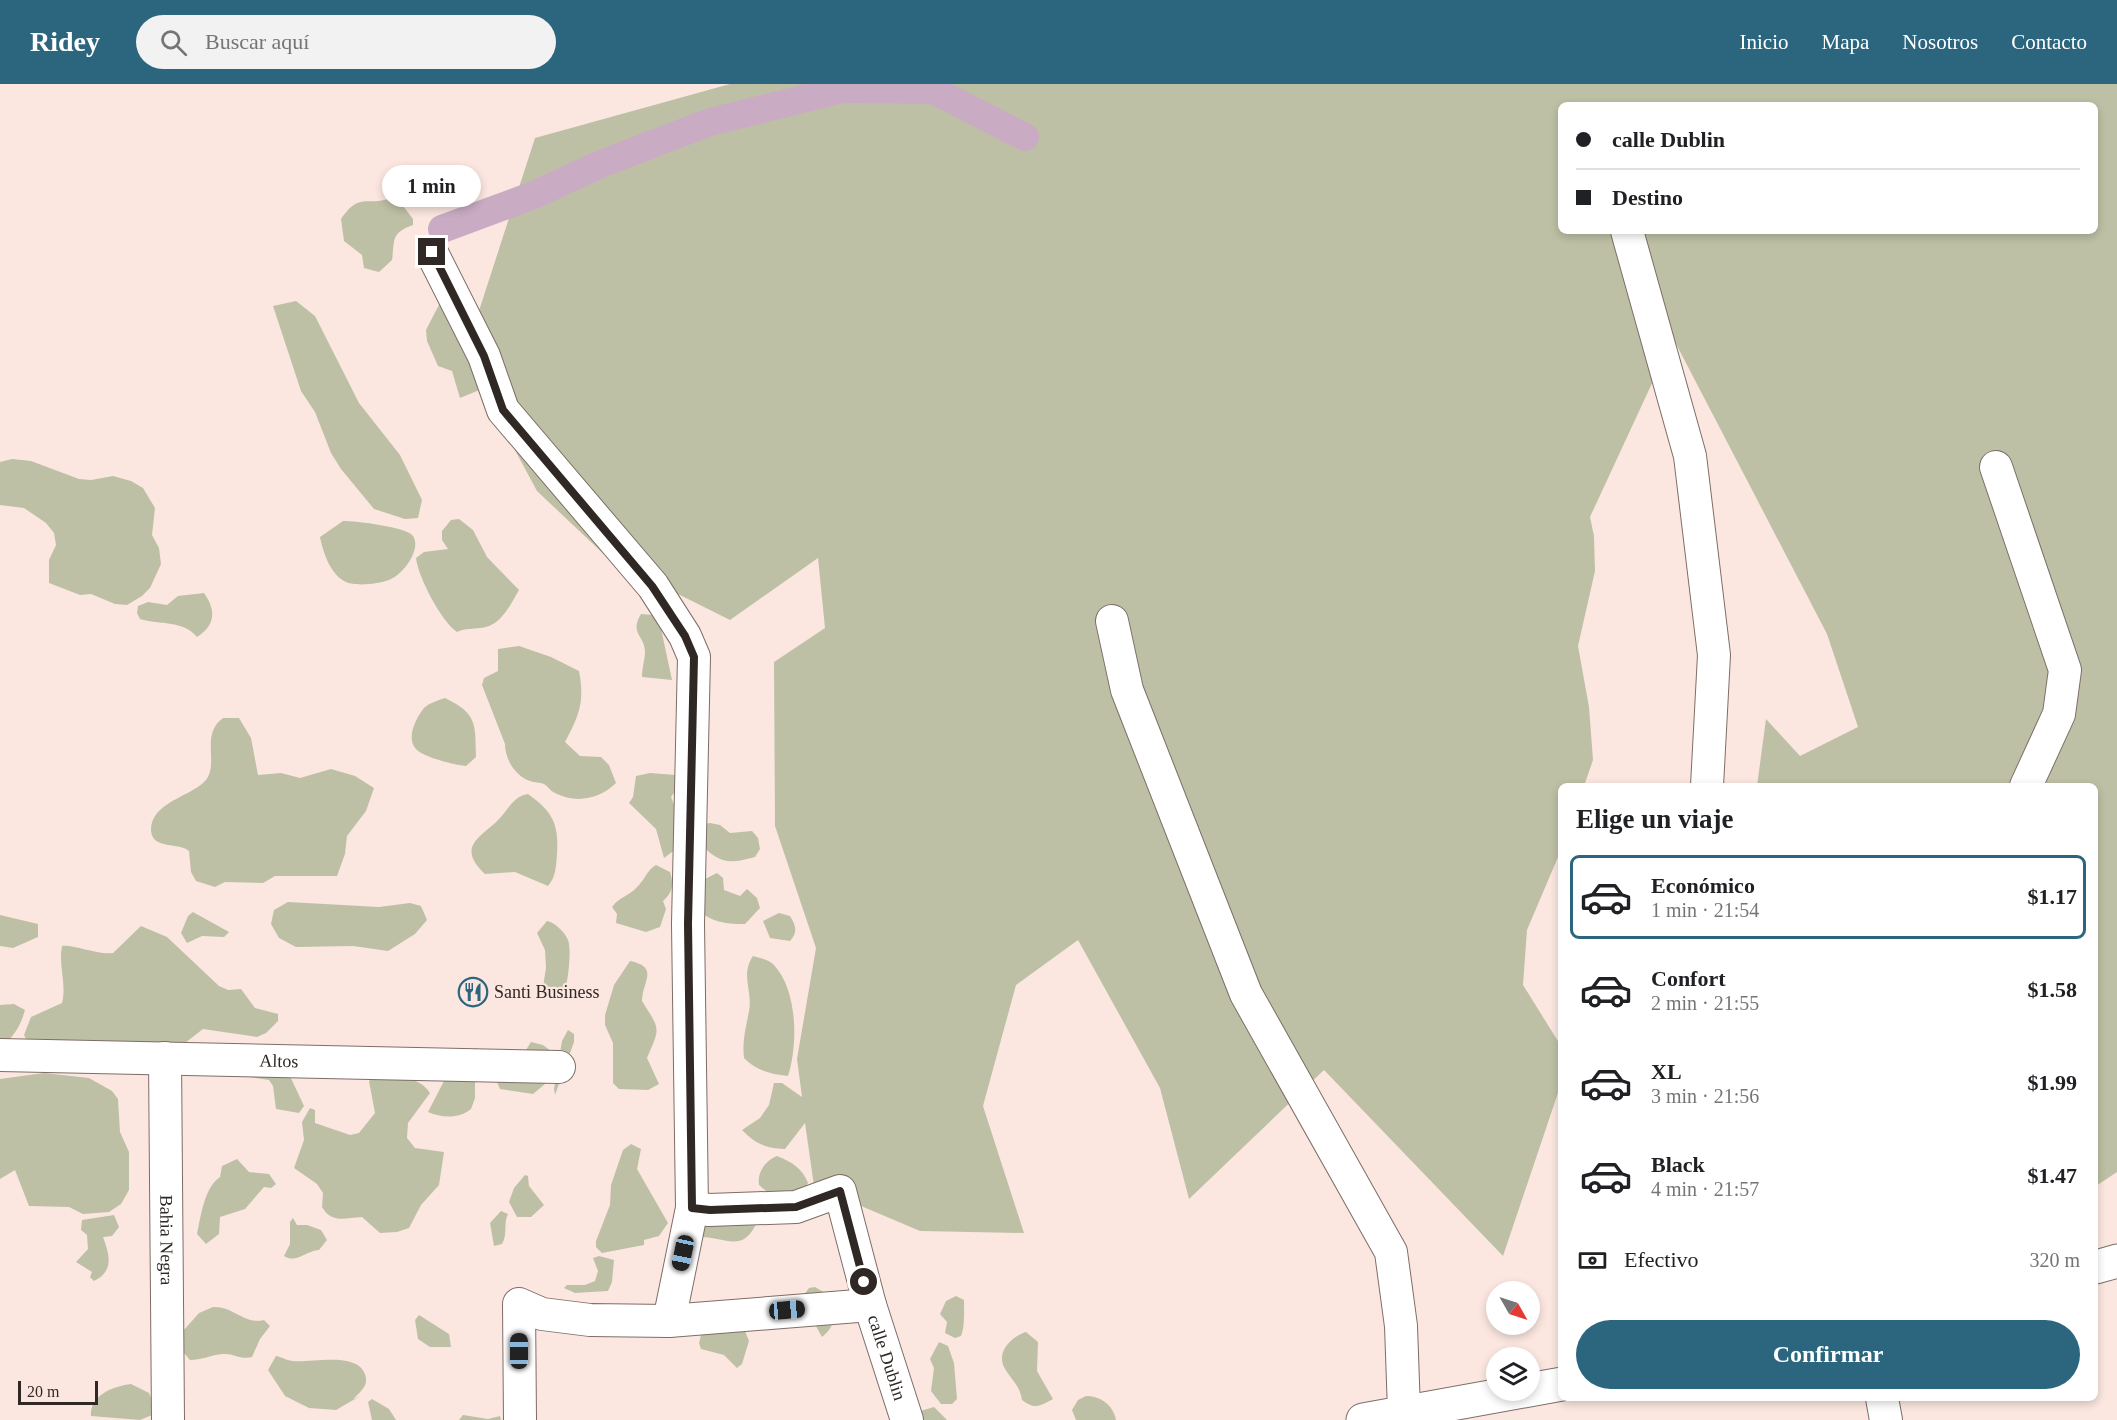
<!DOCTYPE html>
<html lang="es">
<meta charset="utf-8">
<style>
:root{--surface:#fff;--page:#f2f2f2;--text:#202124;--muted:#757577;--line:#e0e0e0;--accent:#2b667e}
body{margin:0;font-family:"Times New Roman",serif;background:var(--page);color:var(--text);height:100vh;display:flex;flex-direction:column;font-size:22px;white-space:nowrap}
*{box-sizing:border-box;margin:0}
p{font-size:20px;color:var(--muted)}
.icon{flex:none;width:33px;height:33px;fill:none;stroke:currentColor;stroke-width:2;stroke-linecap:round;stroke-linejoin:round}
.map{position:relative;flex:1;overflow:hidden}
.side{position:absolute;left:1558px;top:699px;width:540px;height:618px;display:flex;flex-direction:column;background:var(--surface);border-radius:9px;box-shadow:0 3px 9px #0003}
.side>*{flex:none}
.hud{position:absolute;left:1558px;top:18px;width:540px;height:132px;border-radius:9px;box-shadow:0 3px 9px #0003;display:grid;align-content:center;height:132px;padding:0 18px;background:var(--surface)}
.needle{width:39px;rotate:129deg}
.fabs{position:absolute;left:1486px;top:1197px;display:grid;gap:12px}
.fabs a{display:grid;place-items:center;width:54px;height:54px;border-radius:50%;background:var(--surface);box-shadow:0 3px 9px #0003;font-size:30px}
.scale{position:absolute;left:18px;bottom:15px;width:80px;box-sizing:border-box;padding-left:6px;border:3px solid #2f2825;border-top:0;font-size:16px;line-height:21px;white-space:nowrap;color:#2f2825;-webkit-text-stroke:4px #fbe7e0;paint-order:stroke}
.end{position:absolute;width:27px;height:27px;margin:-14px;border:8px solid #2f2825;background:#fff;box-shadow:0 0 0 3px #fff}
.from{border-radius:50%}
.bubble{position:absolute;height:42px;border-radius:21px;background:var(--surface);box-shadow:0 3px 9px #0003;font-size:20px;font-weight:600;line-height:42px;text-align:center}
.car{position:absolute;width:18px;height:36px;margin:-18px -9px;border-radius:8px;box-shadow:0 0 4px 2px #0007;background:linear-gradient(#222 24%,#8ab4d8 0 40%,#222 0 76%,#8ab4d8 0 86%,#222 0)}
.hud b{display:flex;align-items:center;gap:21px;height:57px;font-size:22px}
.hud b+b{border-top:2px solid var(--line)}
.hud i{width:15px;height:15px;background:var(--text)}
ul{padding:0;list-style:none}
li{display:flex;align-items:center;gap:18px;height:84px;margin:0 12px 9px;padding:0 6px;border:3px solid transparent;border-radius:9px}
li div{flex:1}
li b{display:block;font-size:22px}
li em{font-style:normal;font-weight:600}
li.on{border-color:var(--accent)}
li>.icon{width:54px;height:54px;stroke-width:1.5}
h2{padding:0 18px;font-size:27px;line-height:72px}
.pay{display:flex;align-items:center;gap:15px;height:66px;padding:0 18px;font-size:22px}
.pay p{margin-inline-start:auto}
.primary-button{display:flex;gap:12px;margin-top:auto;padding:12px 18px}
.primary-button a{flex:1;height:69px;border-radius:36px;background:var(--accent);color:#fff;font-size:24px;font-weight:600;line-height:69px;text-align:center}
header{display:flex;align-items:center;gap:36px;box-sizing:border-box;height:84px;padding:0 30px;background:var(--accent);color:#fff}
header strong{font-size:28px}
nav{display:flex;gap:33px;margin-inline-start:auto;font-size:21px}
.search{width:420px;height:54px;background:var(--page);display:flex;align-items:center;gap:15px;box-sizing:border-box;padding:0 21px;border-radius:33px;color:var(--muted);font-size:22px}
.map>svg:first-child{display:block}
.green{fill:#bec0a5;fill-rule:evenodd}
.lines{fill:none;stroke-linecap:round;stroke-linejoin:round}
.canal{stroke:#c9acc4;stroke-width:28}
.street-casing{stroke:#7e6d67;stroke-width:34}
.secondary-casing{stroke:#7e6d67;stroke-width:35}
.street{stroke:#fff;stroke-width:32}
.secondary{stroke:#fff;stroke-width:33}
.route{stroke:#2f2825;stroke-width:8}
.labels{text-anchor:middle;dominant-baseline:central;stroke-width:4.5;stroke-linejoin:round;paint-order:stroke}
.poi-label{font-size:18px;fill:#2f2825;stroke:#fbe7e0;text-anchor:start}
.street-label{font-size:18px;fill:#2f2825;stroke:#fbe7e0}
</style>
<header>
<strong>Ridey</strong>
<div class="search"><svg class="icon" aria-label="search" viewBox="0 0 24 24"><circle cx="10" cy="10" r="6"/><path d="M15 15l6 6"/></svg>Buscar aquí</div>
<nav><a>Inicio</a><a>Mapa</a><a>Nosotros</a><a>Contacto</a></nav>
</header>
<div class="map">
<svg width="2117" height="1336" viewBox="0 0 2117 1336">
<rect width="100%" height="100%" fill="#fbe7e0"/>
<g class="green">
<path d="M730,0H2117V1088L2096,1102V702H1757L1766,635L1800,672L1858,643L1827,550L1673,254L1590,433L1594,452L1595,487L1578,562L1589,623L1593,676L1584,702H1562L1561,766L1527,846L1523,901L1561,962V1000L1503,1172L1324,986L1189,1115L1160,1004L1078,856L1016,901L983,1022L1024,1149L920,1147L814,1102L805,1039L785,1065C765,1064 756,1060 742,1046L760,1034L769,1021L774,999H782L802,1013L797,975L816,864L775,742L774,578L825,544L818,474L730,536L610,476L537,407L482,305L460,314L452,287L438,282L427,257L426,246L443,213L476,236L535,54ZM1562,21H2096V147H1562Z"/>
<path d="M391,114H397L413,135V141C390,149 395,157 392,176L379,188L364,184L362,171L344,157L341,135C360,107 367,123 391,114Z"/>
<path d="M296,217L315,232L359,319L400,371L422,416L418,434L405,435L374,425L341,385L331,369L315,328L301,307L273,222Z"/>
<path d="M12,375L31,377L79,395L91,396L113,392L131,397L143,404L155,424L152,451L159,464L161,480L150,504L142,512L127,521L115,520L91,510L80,511L49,499V476L56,461L54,449L46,439L24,424L0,421V378Z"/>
<path d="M459,435L473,446L487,473L519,506C512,518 503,537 489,542C478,546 467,543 457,548C441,537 418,493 416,474L424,468L448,465L442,456V447L451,436Z"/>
<path d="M343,437C356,437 407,443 413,452C422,465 403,491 389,496C378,500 354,503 344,497C330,489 323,468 320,453Z"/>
<path d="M204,509C216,526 216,541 197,553C183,536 160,541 140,535L137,529L138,522L148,518L167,521L178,512Z"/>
<path d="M641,530L654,531L660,540L672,596L642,593C642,584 645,575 645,568C645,551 629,550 641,530Z"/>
<path d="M519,562L551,573L579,587C585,618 579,632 565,658L580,672L601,673L609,681L616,699C600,715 576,720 555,709C550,707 548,702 544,700C540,698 534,699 530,697C515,692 505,675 505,660L482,601L484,594L498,587V565Z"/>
<path d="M445,614C478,630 475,640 476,673L466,682C455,681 426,674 417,666C405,655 416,634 424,624C429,619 439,616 445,614Z"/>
<path d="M223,634H239L251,654L258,691L281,689L300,694L331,685L355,692L374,704L366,727L347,752L345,770L337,792H275L263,799L225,798L215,803L196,797L191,788L189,767C179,758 153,766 151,747C150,719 189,713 204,698C221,682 199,651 223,634Z"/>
<path d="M650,689L676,691L679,702L671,713L675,723L676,765L664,774L656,745L629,719L633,713L636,692Z"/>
<path d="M528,710C553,728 559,740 557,770C556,782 556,793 548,802L515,788L485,790C454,761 484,752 500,734C509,724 514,712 528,710Z"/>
<path d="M710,739L720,741L730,749L752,747L758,754L760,765L755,773C726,781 720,779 698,758L699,741Z"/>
<path d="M656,781L670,788C674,801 673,808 663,817L666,825L660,843L646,848L616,839L617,830L612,823C619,813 631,811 638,802C646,794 646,787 656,781Z"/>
<path d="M717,789L723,794L724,806L740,812L747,805L757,814L760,824L745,840C724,840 712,838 696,825L697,799Z"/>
<path d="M288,818L379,823L410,819L421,822L427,836L415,850L388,867L353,862L296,863L279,854L271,840L274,826Z"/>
<path d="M193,828L229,848L224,853L202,852L187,859L181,849L188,832Z"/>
<path d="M779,829L790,832C796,842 798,848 790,857L770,854L763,837Z"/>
<path d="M0,831L38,840V853L13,864L0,862Z"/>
<path d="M547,837C554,838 565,848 568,856C572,865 568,905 562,913L549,914L542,909L546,884L545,866L537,849Z"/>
<path d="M141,842L167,853L219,902L228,906L241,905L255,924L278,930V937L266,949L257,953L203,945L185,959L117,957L104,963L27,957L24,951L31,933L62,919C67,900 58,881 62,862C73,860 96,871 113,869Z"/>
<path d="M753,872C760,874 770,876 774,881C798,907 798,961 788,992C770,990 757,987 744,974C742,956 746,944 749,927C753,907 740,891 753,872Z"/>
<path d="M630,877C660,883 642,898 642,917C661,947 660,943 647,974L659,1000L648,1006L619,1005L613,999V959L605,941V931L614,901Z"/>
<path d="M14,920L25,926C21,940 14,955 0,962V921Z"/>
<path d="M568,946L574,950V958L555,1011L554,1005L562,957Z"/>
<path d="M531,958L543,961L551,967L545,1000L533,1010L500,1005L495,993L524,969Z"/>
<path d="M465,964L470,967L477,964L481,968L475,999V1014L471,1025C459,1035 442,1034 428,1028L444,997L443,987L453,967Z"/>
<path d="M44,989L89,994L112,1007L118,1015L120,1048L129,1068V1106L121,1120L109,1128L83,1130L69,1123L29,1122L15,1086L0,1095V995Z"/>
<path d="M289,990L304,1022L299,1029L276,1025L273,1002L269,996L236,991Z"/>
<path d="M374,993C394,994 418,990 430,1009L408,1039L407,1054L415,1064L444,1068L439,1101L421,1121L409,1144L397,1148L380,1149L362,1133C345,1134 332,1140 322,1123L323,1109L317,1100L294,1084L304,1056L302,1038L310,1024L315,1026V1039L350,1051L359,1049L375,1029L369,997Z"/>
<path d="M631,1060L641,1065L637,1085L668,1139L659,1152L644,1156V1161L602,1169L596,1163V1157L610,1121L611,1101L623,1066Z"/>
<path d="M777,1072C792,1078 802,1084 808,1099L805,1104L773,1113L759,1101C757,1088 765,1077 777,1072Z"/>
<path d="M237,1075L249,1088L269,1090L276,1100L271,1104L264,1103L245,1125L220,1133L219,1150L206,1160L197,1150C201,1132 204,1104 220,1093L222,1082Z"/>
<path d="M525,1091L528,1092L529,1102L544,1121L531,1133H517L509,1118L514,1104Z"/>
<path d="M501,1127L508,1130C503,1140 508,1150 502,1160L494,1162L490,1139Z"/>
<path d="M114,1131L119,1143L112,1152L103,1153C109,1169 115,1187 94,1197L90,1193L92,1188L76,1178L88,1165L87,1151L81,1146L82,1136Z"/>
<path d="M293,1134L297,1141H307L321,1146L327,1156L319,1166C305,1167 297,1180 284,1172L290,1160V1138Z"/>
<path d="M757,1138C743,1170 725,1153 701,1153L693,1140Z"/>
<path d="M599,1172L614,1176L612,1198L608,1207L575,1209L564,1204L567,1201H585L595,1197L598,1187L593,1174Z"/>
<path d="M815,1203L827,1210C834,1230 839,1239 822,1253L801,1215L809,1204Z"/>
<path d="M956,1212L964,1216C964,1227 965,1243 961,1252L955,1254L945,1249L947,1238L940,1230L946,1217Z"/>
<path d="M213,1223C234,1222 244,1241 264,1236L270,1242L260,1255L252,1273C241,1276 233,1269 223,1270C211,1271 202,1276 190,1276L184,1269L183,1247L199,1229Z"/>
<path d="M419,1231L449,1250L451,1263H430L418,1255L415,1236Z"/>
<path d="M702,1247H745L749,1257L742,1280L737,1284L724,1271L701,1265L699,1259Z"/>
<path d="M1026,1248L1038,1258L1037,1287L1053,1315C1040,1322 1035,1326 1022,1316C1020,1301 1011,1296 1004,1283C996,1267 1013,1252 1026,1248Z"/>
<path d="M939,1258L948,1262L954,1279L957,1315L952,1320H941L931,1307L934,1284L930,1275Z"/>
<path d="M276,1272C282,1273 288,1277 293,1277C311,1279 354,1268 364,1288C370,1300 362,1307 353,1315L360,1312L336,1326L309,1324L285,1312L268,1286Z"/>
<path d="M131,1300L149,1309L155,1323L152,1331L140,1336L91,1332C89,1311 114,1302 131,1300Z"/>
<path d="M1086,1312C1101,1312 1113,1321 1116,1336H1076L1072,1326L1078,1316Z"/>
<path d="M372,1315L389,1325L396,1336H372L368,1318Z"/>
<path d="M934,1323L947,1336H916L917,1328Z"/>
<path d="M463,1331L488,1335L500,1332L501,1336H459Z"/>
</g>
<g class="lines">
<path class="canal" d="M442,145L534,111L603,79L710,38L843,5L933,6L1025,53"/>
<g class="street-casing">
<g id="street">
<path d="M1627,147L1690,372L1714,571L1707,702"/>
<path d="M432,169L484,272L503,326L653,502L685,552L694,573L688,840L692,1124L669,1237"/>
<path d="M1996,383L2065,586L2059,630L2026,702"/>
<path d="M1112,537L1127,606L1246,910L1391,1168L1401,1242L1404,1327"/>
<path id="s1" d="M0,971L559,983"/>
<path id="s2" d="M165,974L168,1336"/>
<path id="s3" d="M692,1124L709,1126L796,1123L840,1107L870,1221L907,1336"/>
<path d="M1882,1314L1886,1336"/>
<path d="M520,1336L519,1220L542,1230L590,1236L669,1237L870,1221"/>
</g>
</g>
<g class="secondary-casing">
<g id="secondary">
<path d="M2096,1183L2117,1177"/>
<path d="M1363,1336L1562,1300"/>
</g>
</g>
<use href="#street" class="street"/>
<use href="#secondary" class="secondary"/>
</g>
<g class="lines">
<path class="route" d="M432,168L484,272L503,326L652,502L685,552L694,573L688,840L692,1124L710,1126L796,1123L840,1107L864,1198"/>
</g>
<defs>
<g id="restaurant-ring" transform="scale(1.5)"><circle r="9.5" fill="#fbe7e0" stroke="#2b667e" stroke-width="1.5"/><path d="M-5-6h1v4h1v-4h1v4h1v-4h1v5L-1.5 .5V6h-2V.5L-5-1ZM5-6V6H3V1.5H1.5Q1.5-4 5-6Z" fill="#2b667e"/></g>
</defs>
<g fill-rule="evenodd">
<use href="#restaurant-ring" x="473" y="908"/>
</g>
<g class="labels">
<g class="poi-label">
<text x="494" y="908">Santi Business</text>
</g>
<g class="street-label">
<text stroke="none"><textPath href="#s1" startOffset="279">Altos</textPath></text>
<text stroke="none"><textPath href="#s2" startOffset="182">Bahia Negra</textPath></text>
<text stroke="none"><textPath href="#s3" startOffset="324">calle Dublin</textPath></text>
</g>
</g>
</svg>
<div class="fabs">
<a><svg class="needle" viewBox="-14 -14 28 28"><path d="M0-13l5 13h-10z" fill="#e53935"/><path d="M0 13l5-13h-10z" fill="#757577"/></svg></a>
<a><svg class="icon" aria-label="layers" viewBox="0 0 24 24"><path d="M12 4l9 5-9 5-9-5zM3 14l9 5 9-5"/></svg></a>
</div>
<div class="scale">20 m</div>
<i class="end from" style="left:864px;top:1198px"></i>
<i class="end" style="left:432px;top:168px"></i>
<div class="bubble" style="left:382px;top:81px;width:99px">1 min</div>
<i class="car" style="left:683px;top:1169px;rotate:192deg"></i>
<i class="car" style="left:787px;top:1226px;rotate:85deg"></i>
<i class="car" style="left:519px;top:1267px;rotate:0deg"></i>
<div class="hud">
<b><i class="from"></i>calle Dublin</b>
<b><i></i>Destino</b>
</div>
<section class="side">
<h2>Elige un viaje</h2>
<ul>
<li class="on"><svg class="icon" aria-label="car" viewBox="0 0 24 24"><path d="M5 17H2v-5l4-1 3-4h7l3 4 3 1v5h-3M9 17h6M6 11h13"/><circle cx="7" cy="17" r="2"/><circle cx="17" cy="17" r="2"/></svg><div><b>Económico</b><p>1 min · 21:54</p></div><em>$1.17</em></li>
<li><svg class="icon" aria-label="car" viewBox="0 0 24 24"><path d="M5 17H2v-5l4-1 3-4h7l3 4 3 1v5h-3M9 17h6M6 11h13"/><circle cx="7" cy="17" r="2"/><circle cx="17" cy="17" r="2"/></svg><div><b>Confort</b><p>2 min · 21:55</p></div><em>$1.58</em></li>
<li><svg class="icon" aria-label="car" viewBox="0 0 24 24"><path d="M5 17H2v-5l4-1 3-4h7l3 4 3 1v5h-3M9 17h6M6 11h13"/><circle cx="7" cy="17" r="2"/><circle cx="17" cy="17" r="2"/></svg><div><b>XL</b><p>3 min · 21:56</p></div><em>$1.99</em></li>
<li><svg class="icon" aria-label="car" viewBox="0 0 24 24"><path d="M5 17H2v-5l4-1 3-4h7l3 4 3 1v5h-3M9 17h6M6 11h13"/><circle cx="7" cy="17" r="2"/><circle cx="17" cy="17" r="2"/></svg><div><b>Black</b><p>4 min · 21:57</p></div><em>$1.47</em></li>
</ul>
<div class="pay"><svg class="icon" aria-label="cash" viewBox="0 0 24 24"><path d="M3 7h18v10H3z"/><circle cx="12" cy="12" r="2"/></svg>Efectivo<p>320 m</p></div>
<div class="primary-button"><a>Confirmar</a></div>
</section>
</div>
